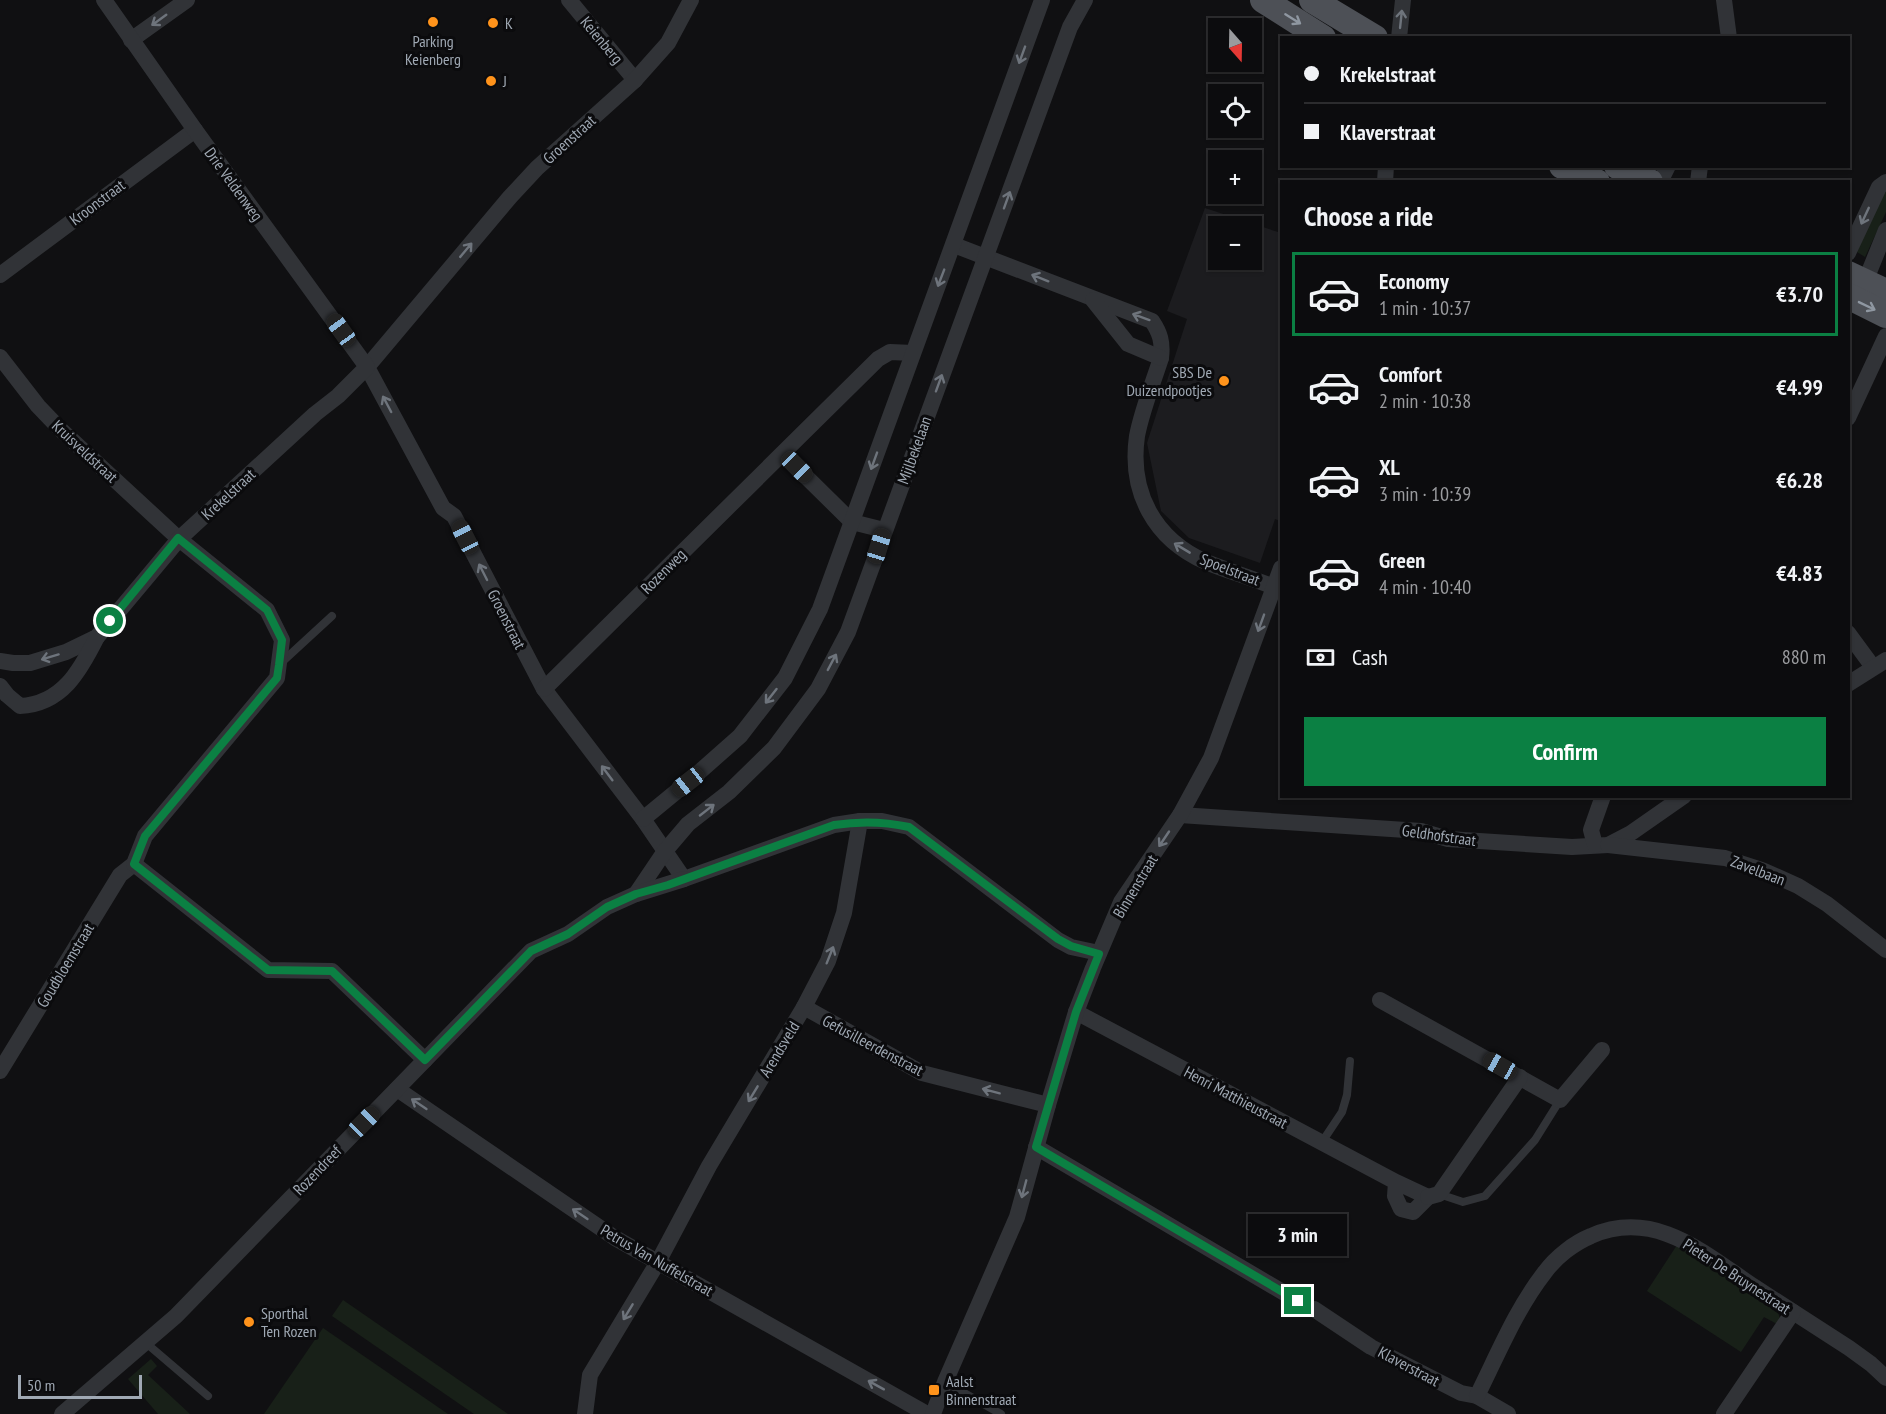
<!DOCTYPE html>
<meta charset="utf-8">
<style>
:root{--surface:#0c0c0e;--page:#1a1a1c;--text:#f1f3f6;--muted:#9a9b9e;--line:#2c2c2e;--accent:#0b8043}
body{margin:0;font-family:"PT Sans Narrow",sans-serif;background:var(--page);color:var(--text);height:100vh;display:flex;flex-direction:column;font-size:22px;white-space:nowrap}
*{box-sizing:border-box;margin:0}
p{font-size:20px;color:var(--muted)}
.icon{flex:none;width:33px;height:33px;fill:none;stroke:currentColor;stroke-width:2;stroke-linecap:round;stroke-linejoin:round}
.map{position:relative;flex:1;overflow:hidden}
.sheet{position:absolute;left:1280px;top:180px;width:570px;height:618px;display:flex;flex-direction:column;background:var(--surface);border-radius:0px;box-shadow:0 2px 4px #0004,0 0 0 2px var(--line)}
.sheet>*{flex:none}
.banner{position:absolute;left:1280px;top:36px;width:570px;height:132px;border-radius:0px;box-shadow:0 2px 4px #0004,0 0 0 2px var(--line);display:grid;align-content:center;height:132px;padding:0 24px;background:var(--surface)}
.needle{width:39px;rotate:160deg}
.fabs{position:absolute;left:1208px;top:18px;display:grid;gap:12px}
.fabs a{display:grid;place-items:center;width:54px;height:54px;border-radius:0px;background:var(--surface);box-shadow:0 2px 4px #0004,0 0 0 2px var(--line);font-size:30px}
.scale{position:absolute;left:18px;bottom:15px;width:124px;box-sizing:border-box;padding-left:6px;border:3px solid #a0a9b4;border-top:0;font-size:16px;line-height:21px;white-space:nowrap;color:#a0a9b4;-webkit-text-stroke:4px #0b0b0d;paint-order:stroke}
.end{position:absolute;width:27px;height:27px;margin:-14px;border:8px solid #0b8043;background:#fff;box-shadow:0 0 0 3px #fff}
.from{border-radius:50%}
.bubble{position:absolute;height:42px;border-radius:0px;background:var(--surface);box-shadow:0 2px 4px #0004,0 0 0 2px var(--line);font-size:20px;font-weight:700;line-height:42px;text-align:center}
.car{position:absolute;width:18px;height:36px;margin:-18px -9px;border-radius:8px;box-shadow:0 0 4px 2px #0007;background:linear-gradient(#222 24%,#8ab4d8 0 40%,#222 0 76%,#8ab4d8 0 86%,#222 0)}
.banner b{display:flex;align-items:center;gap:21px;height:57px;font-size:22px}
.banner b+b{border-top:2px solid var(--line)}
.banner i{width:15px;height:15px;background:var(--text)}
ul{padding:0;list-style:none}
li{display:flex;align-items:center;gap:18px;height:84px;margin:0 12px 9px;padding:0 12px;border:3px solid transparent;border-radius:0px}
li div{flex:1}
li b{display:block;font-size:22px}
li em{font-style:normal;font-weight:700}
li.selected{border-color:var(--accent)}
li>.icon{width:54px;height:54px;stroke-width:1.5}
h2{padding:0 24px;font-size:27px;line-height:72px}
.pay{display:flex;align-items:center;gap:15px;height:66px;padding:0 24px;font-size:22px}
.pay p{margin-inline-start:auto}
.button{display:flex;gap:12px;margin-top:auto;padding:12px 24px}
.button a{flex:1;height:69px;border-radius:0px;background:var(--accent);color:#fff;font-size:24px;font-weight:700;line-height:69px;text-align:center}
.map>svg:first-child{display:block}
.built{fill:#1c1c1f;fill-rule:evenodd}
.green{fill:#182018}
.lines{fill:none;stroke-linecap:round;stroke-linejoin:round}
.service{stroke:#313337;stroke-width:8}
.minor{stroke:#313337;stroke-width:16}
.primary{stroke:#4d5056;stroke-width:26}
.oneway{stroke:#8f97a1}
.oneway2{stroke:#6e747c}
.route{stroke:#0b8043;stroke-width:8}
.poi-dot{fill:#ff931b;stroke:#0b0b0d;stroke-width:2}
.labels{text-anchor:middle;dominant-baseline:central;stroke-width:6;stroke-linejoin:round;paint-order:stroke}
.poi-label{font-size:16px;fill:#a0a9b4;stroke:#0b0b0d;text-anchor:start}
.street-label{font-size:16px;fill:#a0a9b4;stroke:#0b0b0d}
</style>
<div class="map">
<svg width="1886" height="1414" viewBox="0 0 1886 1414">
<rect width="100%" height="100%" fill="#101012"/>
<path class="built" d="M1205,208L1281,233V519L1280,521L1275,519L1260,563L1189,538L1161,511L1147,443L1187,319L1167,311ZM1218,226H1251V260H1218Z"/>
<g class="green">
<path d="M1886,192V212L1865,257L1857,252L1881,195Z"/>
<path d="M1677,1245L1777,1309L1780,1319L1777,1324L1764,1317L1741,1352L1647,1291Z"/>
<path d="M343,1300L508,1414H474L332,1316Z"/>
<path d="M323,1328L448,1414H264Z"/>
<path d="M151,1359L157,1366L148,1375L190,1414H158L128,1379Z"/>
</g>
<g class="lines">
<g class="service">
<path d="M282,662L332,616"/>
<path d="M1322,1142L1342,1112L1347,1095L1350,1061"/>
<path d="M1439,1194L1463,1202L1485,1196L1535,1140L1560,1100"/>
<path d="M146,1343L208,1396"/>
<path d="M945,1382L1001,1414"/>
</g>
<g class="minor">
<path d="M569,0L635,80"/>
<path d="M691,0L668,43L635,80L537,168L510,197L367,367L443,508L454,516L544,689L643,819L684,879L834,825L860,821H882L909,827L1058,940L1071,947L1099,953"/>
<path d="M1724,0L1729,38"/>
<path d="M1399,38L1403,0"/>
<path d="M131,40L187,0"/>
<path d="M1385,182L1386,166"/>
<path d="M1660,182L1668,166"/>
<path d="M1698,182L1700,166"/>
<path d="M954,245L1152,321C1160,333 1163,342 1161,358C1153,383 1142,410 1137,436C1129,492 1154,539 1206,562C1228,571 1252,578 1274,587"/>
<path d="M1848,253L1879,187L1886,182"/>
<path d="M0,275L195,130"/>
<path d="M1865,282L1886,230"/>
<path d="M1093,300L1128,344L1161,358"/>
<path d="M0,357L38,406L60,429L179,539L267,610L282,640L277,678L145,836L134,864L120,875L0,1071"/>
<path d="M1848,418L1886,336"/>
<path d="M783,454L852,522L884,530"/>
<path d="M1848,633L1873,667"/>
<path d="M0,661L13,663H30L66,652L97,637L179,539L315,414L338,396L367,367L195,130L104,0"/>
<path d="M1848,684L1886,660"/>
<path d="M0,686L7,695L20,706C62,704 80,671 97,637"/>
<path d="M544,689L878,359L890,352L913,353"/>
<path d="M1180,815L1421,831L1448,839L1572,847L1608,845L1631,833L1684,796"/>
<path d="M643,819L688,782L740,736L785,678L820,609L1042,0"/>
<path d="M1595,845L1591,830L1603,796"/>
<path d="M1608,845L1725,858L1762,870L1798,886L1827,904L1886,950"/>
<path d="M134,864L268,970L332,971L425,1060"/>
<path d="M636,894L665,851L688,824L729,792L774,748L818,689L848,632L1070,27L1085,0"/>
<path d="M1380,1000L1560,1100L1602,1050"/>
<path d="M804,1007L922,1073L1048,1105"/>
<path d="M1076,1012L1396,1182L1395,1196L1401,1209L1413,1212L1428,1197L1396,1182"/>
<path d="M397,1089L615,1238L927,1414"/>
<path d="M1036,1147L1298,1301"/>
<path d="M1428,1197L1439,1194L1520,1077"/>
<path d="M1314,1309L1371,1347L1461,1393L1477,1396L1508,1414"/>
<path d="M1477,1396C1498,1354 1516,1309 1545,1272C1556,1257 1574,1243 1591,1236C1654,1208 1704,1253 1753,1286C1785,1307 1817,1327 1849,1348L1871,1364L1886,1378"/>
<path d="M62,1414L176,1316L531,951L568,934L607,907L636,894L684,879"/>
<path d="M585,1414L590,1375L658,1262L709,1166L804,1007L828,961L844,913L860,821"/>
<path d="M933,1414L945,1382L1017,1217L1048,1105L1076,1012L1093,968L1121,902L1180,815L1211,758L1281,568"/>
<path d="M1724,1414L1793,1312"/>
</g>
<g class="primary">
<path d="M1263,0L1323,38"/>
<path d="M1312,0L1375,38"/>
<path d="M1562,166L1597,182"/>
<path d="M1617,166L1650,182"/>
<path d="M1848,274L1886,292"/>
<path d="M1848,296L1886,315"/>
</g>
</g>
<defs><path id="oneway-shaft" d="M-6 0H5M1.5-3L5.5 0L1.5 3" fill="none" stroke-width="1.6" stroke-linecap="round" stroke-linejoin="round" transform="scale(1.5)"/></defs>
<g class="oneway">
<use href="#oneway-shaft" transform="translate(1293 19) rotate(32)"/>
<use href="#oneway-shaft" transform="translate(1867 306) rotate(26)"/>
</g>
<g class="oneway2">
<use href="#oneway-shaft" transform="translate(1401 19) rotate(-84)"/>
<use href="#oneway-shaft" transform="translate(159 20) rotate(144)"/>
<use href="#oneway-shaft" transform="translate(1022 55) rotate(110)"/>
<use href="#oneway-shaft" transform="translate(1007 200) rotate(-70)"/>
<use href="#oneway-shaft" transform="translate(1865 216) rotate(115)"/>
<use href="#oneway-shaft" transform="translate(466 250) rotate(-50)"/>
<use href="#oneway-shaft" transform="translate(941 278) rotate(111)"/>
<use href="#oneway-shaft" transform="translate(1040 278) rotate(-158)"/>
<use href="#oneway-shaft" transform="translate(1141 317) rotate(-160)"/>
<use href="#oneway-shaft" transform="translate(939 383) rotate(-70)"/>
<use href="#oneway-shaft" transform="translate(387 404) rotate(-118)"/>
<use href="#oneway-shaft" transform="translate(874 461) rotate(110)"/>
<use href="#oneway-shaft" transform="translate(1182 548) rotate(-149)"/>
<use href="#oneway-shaft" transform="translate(483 572) rotate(-117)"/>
<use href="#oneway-shaft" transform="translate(1261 623) rotate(110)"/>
<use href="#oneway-shaft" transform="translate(50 657) rotate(163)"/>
<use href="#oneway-shaft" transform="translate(832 662) rotate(-62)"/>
<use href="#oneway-shaft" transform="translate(771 696) rotate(128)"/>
<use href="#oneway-shaft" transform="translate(607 773) rotate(-127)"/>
<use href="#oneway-shaft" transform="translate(707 810) rotate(-38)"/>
<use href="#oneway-shaft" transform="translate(1164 839) rotate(124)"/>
<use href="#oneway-shaft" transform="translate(830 955) rotate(-68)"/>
<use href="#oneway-shaft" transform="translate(991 1091) rotate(-165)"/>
<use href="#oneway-shaft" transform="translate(753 1094) rotate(121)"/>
<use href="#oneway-shaft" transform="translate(419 1104) rotate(-146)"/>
<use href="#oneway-shaft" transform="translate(1024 1189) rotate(105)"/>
<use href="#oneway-shaft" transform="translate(580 1214) rotate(-146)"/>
<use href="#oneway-shaft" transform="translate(628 1312) rotate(121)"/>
<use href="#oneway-shaft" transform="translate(876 1385) rotate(-151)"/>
</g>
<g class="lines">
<path class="route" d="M110,621L178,538L267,610L282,640L279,665L277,678L145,836L134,864L268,970L332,971L425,1060L531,951L568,934L607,907L636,894L668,885L834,825C860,821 882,821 909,827L1058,939L1071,946L1099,954L1076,1012L1036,1147L1298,1301"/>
</g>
<g class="poi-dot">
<circle cx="433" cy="22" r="6"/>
<circle cx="493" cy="23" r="6"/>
<circle cx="491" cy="81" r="6"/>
<circle cx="1224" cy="381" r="6"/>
<circle cx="249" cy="1322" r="6"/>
<rect x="928" y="1384" width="12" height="12" rx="3"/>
</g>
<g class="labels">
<g class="poi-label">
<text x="505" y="23">K</text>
<text x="433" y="41" text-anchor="middle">Parking<tspan x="433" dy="18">Keienberg</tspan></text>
<text x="503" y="81">J</text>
<text x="1212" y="372" text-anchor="end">SBS De<tspan x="1212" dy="18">Duizendpootjes</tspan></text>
<text x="261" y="1313">Sporthal<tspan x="261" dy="18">Ten Rozen</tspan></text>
<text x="946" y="1381">Aalst<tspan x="946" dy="18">Binnenstraat</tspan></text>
</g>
<g class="street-label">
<text transform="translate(602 40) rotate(50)">Keienberg</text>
<text transform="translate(569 139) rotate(-42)">Groenstraat</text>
<text transform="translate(234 184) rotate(54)">Drie Veldenweg</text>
<text transform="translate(97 202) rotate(-37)">Kroonstraat</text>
<text transform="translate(914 450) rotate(-70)">Mijlbekelaan</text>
<text transform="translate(85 451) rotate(43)">Kruisveldstraat</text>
<text transform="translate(228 494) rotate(-43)">Krekelstraat</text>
<text transform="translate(1230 569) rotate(21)">Spoelstraat</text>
<text transform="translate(663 571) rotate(-45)">Rozenweg</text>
<text transform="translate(507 619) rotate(63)">Groenstraat</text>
<text transform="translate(1439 835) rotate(8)">Geldhofstraat</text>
<text transform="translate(1758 870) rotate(21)">Zavelbaan</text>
<text transform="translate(1135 886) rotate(-59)">Binnenstraat</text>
<text transform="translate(65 965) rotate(-59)">Goudbloemstraat</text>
<text transform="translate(873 1045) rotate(28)">Gefusilleerdenstraat</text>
<text transform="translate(779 1049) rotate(-59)">Arendsveld</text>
<text transform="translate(1236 1097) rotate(28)">Henri Matthieustraat</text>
<text transform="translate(317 1170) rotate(-46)">Rozendreef</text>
<text transform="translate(657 1260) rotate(30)">Petrus Van Nuffelstraat</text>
<text transform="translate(1737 1276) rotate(33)">Pieter De Bruynestraat</text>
<text transform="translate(1409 1366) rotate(28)">Klaverstraat</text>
</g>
</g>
</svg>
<div class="fabs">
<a><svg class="needle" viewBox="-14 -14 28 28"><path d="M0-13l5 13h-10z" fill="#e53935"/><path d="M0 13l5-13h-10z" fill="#9a9b9e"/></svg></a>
<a><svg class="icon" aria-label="locate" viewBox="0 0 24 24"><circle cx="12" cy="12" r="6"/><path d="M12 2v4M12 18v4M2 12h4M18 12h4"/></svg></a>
<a>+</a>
<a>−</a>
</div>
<div class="scale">50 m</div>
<i class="end from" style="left:110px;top:621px"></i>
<i class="end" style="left:1298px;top:1301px"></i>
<div class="bubble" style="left:1248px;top:1214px;width:99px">3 min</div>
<i class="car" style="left:341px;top:330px;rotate:324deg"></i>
<i class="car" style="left:797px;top:467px;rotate:135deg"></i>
<i class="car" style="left:465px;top:537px;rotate:333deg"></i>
<i class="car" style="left:879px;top:546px;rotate:17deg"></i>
<i class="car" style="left:688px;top:782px;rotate:232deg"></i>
<i class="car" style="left:1500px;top:1066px;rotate:299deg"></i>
<i class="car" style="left:364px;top:1122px;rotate:45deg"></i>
<div class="banner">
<b><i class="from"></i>Krekelstraat</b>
<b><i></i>Klaverstraat</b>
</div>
<section class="sheet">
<h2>Choose a ride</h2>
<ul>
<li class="selected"><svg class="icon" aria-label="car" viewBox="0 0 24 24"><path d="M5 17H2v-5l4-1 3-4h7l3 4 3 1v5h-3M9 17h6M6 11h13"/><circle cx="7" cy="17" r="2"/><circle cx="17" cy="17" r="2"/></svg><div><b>Economy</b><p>1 min · 10:37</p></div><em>€3.70</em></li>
<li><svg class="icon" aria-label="car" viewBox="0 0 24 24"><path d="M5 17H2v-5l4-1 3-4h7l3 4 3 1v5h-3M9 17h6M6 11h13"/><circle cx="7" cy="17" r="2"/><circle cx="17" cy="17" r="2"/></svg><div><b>Comfort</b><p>2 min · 10:38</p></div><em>€4.99</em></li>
<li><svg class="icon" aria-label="car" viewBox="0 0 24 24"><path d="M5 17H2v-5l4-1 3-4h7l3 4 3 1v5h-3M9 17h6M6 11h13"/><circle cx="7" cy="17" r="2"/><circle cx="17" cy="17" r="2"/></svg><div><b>XL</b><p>3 min · 10:39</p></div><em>€6.28</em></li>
<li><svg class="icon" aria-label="car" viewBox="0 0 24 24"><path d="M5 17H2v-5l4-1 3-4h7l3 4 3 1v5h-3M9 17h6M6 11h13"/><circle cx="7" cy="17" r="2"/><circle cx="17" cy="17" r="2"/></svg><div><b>Green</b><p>4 min · 10:40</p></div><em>€4.83</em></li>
</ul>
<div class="pay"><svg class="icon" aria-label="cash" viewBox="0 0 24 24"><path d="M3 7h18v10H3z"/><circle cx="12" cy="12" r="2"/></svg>Cash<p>880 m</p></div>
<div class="button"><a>Confirm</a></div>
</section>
</div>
